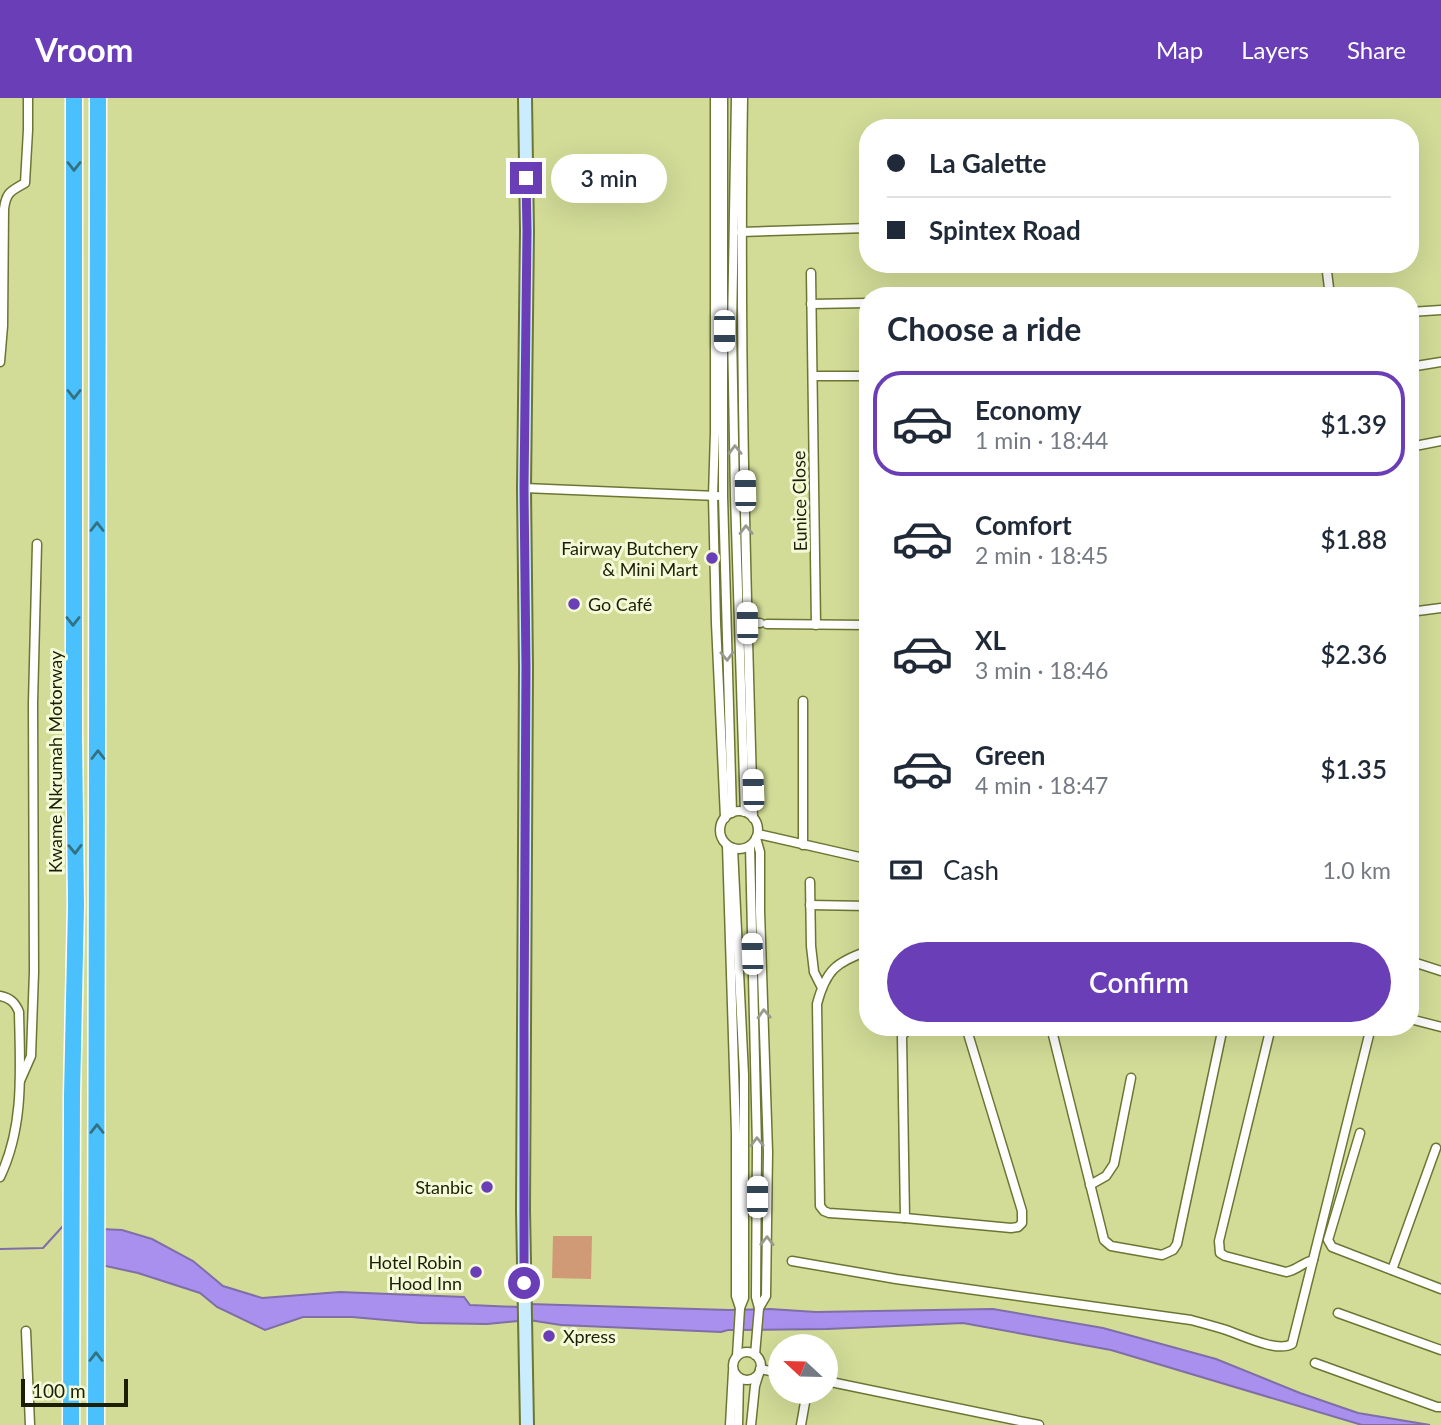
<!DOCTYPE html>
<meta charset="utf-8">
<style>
:root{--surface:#fff;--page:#f6f6f7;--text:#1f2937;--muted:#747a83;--line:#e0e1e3;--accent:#693eb6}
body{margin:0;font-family:Lato,sans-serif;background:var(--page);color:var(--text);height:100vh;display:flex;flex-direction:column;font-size:26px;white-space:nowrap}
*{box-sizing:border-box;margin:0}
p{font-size:23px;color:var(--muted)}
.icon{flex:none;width:38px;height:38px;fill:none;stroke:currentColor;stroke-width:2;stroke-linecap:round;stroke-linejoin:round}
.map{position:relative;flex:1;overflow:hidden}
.sheet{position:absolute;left:859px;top:189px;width:560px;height:749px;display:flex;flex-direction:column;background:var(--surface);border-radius:28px;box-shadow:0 7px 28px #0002}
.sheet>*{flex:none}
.banner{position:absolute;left:859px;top:21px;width:560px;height:154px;border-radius:28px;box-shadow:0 7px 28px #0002;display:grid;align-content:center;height:154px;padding:0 28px;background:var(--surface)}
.needle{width:46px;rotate:292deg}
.buttons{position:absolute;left:768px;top:1236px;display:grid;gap:14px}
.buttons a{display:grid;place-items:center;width:70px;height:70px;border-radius:50%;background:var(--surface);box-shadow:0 7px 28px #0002;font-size:35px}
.scale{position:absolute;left:21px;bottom:18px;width:107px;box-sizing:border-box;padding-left:7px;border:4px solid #1c1f04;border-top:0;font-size:19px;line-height:24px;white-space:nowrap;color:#1c1f04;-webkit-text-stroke:5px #f4fad8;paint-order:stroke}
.end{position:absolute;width:32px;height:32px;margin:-16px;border:9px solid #693eb6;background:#fff;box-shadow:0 0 0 4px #fff}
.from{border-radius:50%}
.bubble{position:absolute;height:49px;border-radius:24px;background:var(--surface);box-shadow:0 7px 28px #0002;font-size:23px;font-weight:600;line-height:49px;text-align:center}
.car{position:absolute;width:21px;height:42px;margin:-21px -10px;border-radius:9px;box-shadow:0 0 5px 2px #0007;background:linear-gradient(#fff 24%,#345 0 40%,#fff 0 76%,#345 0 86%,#fff 0)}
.banner b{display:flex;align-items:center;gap:24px;height:66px;font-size:26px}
.banner b+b{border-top:2px solid var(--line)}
.banner i{width:18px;height:18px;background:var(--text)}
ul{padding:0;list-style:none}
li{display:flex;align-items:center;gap:21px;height:105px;margin:0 14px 10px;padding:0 14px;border:4px solid transparent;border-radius:28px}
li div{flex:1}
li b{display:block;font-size:26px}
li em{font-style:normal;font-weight:600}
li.on{border-color:var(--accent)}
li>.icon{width:63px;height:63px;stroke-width:1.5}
h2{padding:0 28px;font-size:32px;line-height:84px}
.pay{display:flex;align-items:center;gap:18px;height:77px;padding:0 28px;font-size:26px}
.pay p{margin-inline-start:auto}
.button{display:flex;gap:14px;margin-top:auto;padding:14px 28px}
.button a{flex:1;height:80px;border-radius:42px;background:var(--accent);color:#fff;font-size:28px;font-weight:600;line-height:80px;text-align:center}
header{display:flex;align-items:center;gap:42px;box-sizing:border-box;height:98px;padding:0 35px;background:var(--accent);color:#fff}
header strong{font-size:33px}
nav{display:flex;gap:38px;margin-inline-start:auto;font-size:24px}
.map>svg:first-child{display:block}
.green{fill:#d09a76}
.water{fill:#a990ee;stroke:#7f6ea8;stroke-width:2}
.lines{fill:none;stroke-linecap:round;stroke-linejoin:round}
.stream{stroke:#7f6ea8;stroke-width:2}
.minor-casing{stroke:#6d7533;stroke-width:11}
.secondary-casing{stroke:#6d7533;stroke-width:16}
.motorway-casing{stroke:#fff;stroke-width:19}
.minor{stroke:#fff;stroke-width:8}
.secondary{stroke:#c9ecfe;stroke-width:12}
.motorway{stroke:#4ac0fd;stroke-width:16}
.oneway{stroke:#337080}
.oneway2{stroke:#999a8e}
.route{stroke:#693eb6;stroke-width:9}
.poi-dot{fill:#693eb6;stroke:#f4fad8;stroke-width:2.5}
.labels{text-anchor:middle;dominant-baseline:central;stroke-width:6;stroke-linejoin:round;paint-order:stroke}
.street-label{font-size:18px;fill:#1c1f04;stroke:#f4fad8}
.poi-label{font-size:18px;fill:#1c1f04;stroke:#f4fad8;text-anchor:end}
</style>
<header>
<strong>Vroom</strong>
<nav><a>Map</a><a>Layers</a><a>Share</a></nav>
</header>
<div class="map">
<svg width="1441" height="1327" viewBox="0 0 1441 1327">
<rect width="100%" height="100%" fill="#d2dc97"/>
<path class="green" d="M553,1138H592L591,1181L552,1180Z"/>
<path class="water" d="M101,1131L122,1132L152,1141L193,1163L223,1188L262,1200L340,1194L464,1199L470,1207L519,1209L529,1206L729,1212L770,1211L816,1214L993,1211L1103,1230L1216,1261L1300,1295L1358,1315L1430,1327H1362L1111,1252L963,1225L827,1231L728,1232L721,1234L561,1227L529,1222L487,1226L420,1225L352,1219H303L265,1232L217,1209L200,1195L138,1175L101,1167Z"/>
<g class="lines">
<path class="stream" d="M0,1151L43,1150L63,1128"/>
<g class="minor-casing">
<g id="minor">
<path d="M715,0V334L713,398L716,525L725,720"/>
<path d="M723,0V398L732,715"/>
<path d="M736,0L732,231L735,398L745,714"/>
<path d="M743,0C739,240 746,480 753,720"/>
<path d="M741,134L868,130"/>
<path d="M1326,166L1330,198"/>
<path d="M811,175L816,527"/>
<path d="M811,206L868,205"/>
<path d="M1410,214L1441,212"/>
<path d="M0,264L3,228L4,111C6,94 11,93 25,85L28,32V0"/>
<path d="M1410,269L1441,264"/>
<path d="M813,278H868"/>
<path d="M1410,349L1441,343"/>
<path d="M524,390L717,398"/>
<path d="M1410,514L1441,510"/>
<path d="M747,525H760"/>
<path d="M767,526L868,527"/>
<path d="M803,603V747"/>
<circle cx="739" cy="732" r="19"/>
<path d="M758,736L868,761"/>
<path d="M756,740L760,754V813L768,1054L766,1198L759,1210"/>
<path d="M727,747L736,1035V1198L740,1210L737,1258"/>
<path d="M750,748L757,1049L756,1199L759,1210L755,1257"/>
<path d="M733,750L744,977V1200L740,1210"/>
<path d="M810,784L811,848L814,874L821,888"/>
<path d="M810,807L868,808"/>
<path d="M868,853C836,864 826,872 817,906L820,1108L824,1113L829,1115L905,1120L1011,1130L1018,1129L1022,1125V1113L966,929"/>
<path d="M1410,863L1441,873"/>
<path d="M0,898C10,900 15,904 19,914C20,969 25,1027 0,1079"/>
<path d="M1410,921L1441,929"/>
<path d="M1051,929L1104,1142L1111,1148L1162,1157L1173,1152L1177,1146L1223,929"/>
<path d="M1271,929L1219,1143L1220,1155L1225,1158L1286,1174C1297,1172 1302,1165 1313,1162L1371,929"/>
<path d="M20,983L31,958L34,874L33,605L37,446"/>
<path d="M1360,1035L1328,1142L1332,1149L1441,1191"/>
<path d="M1090,1087L1106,1078L1114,1066L1131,980"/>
<path d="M905,1120L902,938L909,929"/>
<path d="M792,1163L896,1181L1191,1222C1202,1225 1213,1228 1223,1231C1240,1236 1276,1255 1292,1246L1313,1162"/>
<path d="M1392,1172L1436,1050"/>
<path d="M1338,1215L1441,1252"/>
<path d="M26,1233L30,1327"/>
<circle cx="747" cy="1268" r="14"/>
<path d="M1315,1265L1437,1309H1441"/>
<path d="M760,1271L780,1275"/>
<path d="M826,1283L1039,1327"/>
<path d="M730,1327L733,1273"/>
<path d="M738,1327L739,1280"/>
<path d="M751,1327L755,1288L759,1275"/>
<path d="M801,1327L807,1293"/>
</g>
</g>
<g class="secondary-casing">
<path id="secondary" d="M525,0L527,133L524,390L526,570L523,1112L527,1327"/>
</g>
<g class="motorway-casing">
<g id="motorway">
<path d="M71,1327L72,998L76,807L74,634V0"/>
<path d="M96,1327L98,0"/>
</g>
</g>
<use href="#minor" class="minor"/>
<use href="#secondary" class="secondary"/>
<use href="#motorway" class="motorway"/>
</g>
<defs><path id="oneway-chevron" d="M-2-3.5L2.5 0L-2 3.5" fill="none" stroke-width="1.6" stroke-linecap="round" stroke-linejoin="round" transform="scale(1.75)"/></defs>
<g class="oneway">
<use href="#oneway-chevron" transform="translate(74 68) rotate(90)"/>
<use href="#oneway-chevron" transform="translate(74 296) rotate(90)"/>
<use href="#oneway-chevron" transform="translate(97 429) rotate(-90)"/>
<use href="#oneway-chevron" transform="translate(73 523) rotate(90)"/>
<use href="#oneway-chevron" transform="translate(98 657) rotate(-90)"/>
<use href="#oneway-chevron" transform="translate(75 751) rotate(89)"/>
<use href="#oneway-chevron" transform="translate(97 1031) rotate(-90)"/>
<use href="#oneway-chevron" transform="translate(96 1259) rotate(-90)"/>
</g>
<g class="oneway2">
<use href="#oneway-chevron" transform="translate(735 352) rotate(-91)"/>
<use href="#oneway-chevron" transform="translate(746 432) rotate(-91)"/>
<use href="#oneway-chevron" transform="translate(727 558) rotate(88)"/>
<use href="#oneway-chevron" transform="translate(764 916) rotate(-93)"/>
<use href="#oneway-chevron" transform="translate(757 1044) rotate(-91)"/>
<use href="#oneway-chevron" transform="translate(767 1143) rotate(-89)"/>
</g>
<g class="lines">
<path class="route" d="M524,1185V927L526,570L524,390L527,133L526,80"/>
</g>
<g class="poi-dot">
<circle cx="712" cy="460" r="7"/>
<circle cx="574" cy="506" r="7"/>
<circle cx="487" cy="1089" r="7"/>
<circle cx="476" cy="1174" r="7"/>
<circle cx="549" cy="1238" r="7"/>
</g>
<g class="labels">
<g class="street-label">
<text transform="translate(799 403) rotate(-91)">Eunice Close</text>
<text transform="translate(55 664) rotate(-90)">Kwame Nkrumah Motorway</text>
</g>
<g class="poi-label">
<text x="698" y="450">Fairway Butchery<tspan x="698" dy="21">&amp; Mini Mart</tspan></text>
<text x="588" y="506" text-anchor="start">Go Café</text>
<text x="473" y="1089">Stanbic</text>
<text x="462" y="1164">Hotel Robin<tspan x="462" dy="21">Hood Inn</tspan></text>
<text x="563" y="1238" text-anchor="start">Xpress</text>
</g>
</g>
</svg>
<div class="buttons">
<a><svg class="needle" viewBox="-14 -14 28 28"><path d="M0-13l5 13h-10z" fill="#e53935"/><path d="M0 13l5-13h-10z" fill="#747a83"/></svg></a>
</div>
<div class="scale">100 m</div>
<i class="end from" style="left:524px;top:1185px"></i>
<i class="end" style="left:526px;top:80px"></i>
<div class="bubble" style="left:551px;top:56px;width:116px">3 min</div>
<i class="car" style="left:724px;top:233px;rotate:180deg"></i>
<i class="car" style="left:745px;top:393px;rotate:359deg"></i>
<i class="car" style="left:747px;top:525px;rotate:359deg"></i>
<i class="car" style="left:753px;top:692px;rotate:358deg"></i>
<i class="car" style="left:752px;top:856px;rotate:358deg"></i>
<i class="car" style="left:757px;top:1099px;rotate:0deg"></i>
<div class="banner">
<b><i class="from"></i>La Galette</b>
<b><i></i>Spintex Road</b>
</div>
<section class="sheet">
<h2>Choose a ride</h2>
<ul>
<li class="on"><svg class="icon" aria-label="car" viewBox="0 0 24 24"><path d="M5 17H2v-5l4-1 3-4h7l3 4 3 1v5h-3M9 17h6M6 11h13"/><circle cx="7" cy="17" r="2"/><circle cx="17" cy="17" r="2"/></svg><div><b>Economy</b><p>1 min · 18:44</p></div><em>$1.39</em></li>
<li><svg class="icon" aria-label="car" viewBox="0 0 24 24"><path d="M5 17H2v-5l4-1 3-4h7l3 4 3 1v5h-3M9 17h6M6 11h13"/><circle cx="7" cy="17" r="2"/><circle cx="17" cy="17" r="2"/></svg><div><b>Comfort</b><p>2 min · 18:45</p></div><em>$1.88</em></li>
<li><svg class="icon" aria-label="car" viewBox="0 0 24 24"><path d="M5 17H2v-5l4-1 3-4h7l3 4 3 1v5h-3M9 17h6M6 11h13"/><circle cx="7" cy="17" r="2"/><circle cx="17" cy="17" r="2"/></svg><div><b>XL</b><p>3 min · 18:46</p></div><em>$2.36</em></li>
<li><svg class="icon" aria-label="car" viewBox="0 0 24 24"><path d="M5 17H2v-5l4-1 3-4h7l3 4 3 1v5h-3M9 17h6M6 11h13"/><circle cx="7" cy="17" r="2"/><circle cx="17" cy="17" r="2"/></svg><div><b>Green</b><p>4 min · 18:47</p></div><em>$1.35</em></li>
</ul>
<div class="pay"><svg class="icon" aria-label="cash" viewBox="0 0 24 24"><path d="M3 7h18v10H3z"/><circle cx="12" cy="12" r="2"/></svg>Cash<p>1.0 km</p></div>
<div class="button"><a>Confirm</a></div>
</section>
</div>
